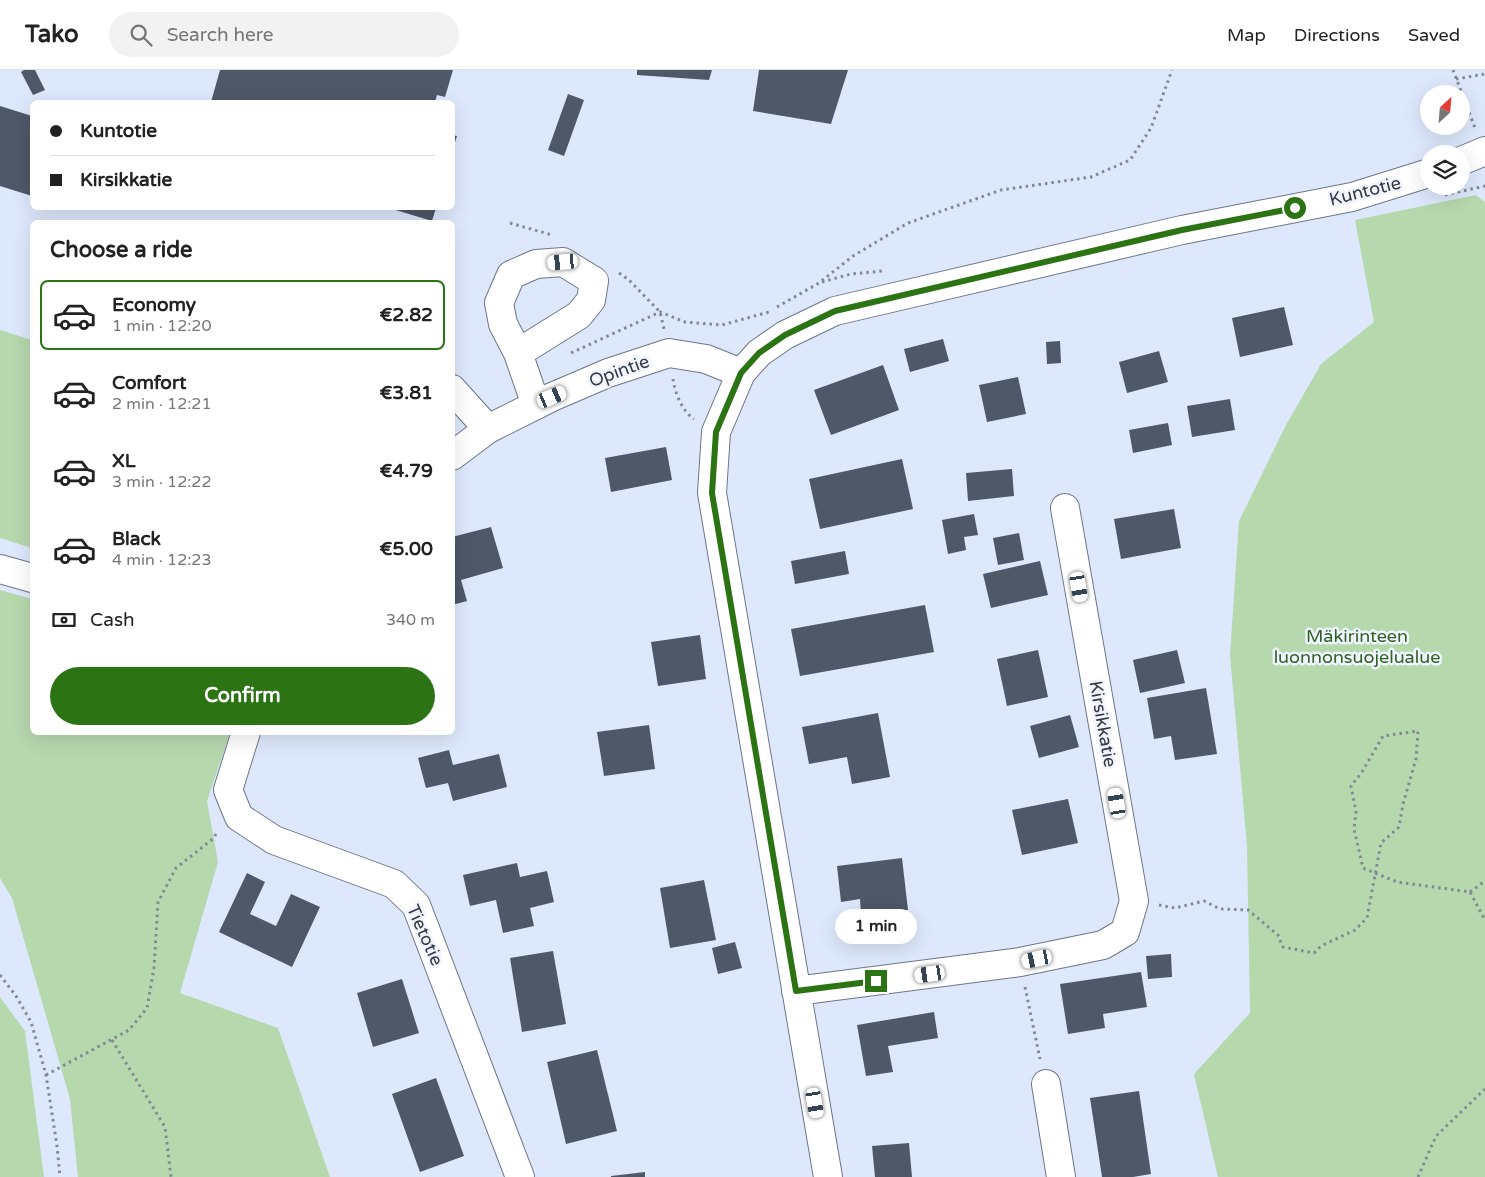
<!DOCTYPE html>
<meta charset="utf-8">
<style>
:root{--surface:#fff;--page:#f2f2f2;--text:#222;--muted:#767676;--line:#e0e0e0;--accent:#2c7314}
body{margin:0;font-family:"Varela Round",sans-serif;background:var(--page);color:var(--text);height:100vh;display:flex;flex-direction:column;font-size:19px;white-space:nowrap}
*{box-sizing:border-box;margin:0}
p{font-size:16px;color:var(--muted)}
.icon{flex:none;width:28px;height:28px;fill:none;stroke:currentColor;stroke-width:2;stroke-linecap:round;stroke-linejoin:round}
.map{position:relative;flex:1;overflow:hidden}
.side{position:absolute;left:30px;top:150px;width:425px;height:515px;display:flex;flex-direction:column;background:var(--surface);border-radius:8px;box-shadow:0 5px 20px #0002}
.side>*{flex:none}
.guide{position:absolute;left:30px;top:30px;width:425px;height:110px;border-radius:8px;box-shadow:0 5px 20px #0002;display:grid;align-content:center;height:110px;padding:0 20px;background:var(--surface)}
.needle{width:32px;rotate:26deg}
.buttons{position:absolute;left:1420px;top:15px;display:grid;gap:10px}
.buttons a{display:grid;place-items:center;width:50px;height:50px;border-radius:50%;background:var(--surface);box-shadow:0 5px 20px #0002;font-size:25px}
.end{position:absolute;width:22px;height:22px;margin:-11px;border:6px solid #2c7314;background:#fff;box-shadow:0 0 0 2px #fff}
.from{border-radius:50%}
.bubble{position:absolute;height:35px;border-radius:18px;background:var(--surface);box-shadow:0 5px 20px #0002;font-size:16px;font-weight:800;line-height:35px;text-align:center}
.car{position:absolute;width:15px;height:30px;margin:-15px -8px;border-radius:6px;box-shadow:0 0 4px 1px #0007;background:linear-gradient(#fff 24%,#345 0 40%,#fff 0 76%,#345 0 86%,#fff 0)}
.guide b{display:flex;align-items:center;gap:18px;height:48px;font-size:19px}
.guide b+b{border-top:1px solid var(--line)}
.guide i{width:12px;height:12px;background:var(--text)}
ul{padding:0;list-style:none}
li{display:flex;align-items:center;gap:15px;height:70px;margin:0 10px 8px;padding:0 10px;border:2px solid transparent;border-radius:8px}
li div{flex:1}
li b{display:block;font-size:19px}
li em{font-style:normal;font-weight:800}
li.on{border-color:var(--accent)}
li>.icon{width:45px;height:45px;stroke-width:1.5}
h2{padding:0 20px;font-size:22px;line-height:60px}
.pay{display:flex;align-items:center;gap:12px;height:55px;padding:0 20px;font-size:19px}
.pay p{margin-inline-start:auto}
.action{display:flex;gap:10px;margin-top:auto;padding:10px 20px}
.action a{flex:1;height:58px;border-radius:30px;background:var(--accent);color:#fff;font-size:20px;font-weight:800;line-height:58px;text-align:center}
header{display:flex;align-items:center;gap:30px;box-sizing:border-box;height:70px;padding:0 25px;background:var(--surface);border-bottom:1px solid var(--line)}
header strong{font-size:24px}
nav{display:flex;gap:28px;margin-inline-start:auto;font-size:18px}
.search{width:350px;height:45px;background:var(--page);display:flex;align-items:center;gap:12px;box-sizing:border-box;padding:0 18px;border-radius:28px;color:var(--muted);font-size:19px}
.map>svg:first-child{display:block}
.green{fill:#b6d8ad}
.building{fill:#4e5868}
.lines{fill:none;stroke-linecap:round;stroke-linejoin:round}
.minor-casing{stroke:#6c7688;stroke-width:30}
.path{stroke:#818996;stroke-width:3;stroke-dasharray:2.5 4;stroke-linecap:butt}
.minor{stroke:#fff;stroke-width:28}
.route{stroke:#2c7314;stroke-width:6}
.labels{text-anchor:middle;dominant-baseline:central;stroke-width:5;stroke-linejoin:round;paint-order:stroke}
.street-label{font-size:18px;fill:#343941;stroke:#f0f5fd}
.park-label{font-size:18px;fill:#316124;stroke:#f0f5fd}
</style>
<header>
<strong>Tako</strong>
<div class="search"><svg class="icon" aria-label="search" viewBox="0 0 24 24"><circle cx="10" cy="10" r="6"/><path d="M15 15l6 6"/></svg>Search here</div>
<nav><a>Map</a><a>Directions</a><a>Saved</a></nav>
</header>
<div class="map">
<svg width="1485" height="1107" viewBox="0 0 1485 1107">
<rect width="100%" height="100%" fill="#dde8fc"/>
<g class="green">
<path d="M1476,125L1485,132V1107H1218L1194,1004L1250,943L1247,776L1230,585L1239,451L1286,355L1321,294L1374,252L1355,150Z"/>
<path d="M0,260L32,270V478L0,468Z"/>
<path d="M0,520L32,529V662L230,663L207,731L218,792L180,923L278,958L330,1107H78L70,1029L12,828L0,808Z"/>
<path d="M0,927L25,961L44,1107H0Z"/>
</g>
<g class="building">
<path d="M24,0H35L45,20L33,25L21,2Z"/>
<path d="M220,0H453L445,27L437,25L435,32H211Z"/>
<path d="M637,0H712L709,10L637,5Z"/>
<path d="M759,0H848L831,54L753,41Z"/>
<path d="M568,24L584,30L564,86L548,80Z"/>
<path d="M0,36L32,46V126L0,116Z"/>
<path d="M452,65L457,66L453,79H452Z"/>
<path d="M389,138H436L432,151Z"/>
<path d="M1284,237L1293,275L1240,287L1232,248Z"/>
<path d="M943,269L949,291L910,302L904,279Z"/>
<path d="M1060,271L1061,293L1047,294L1046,272Z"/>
<path d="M1159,281L1168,312L1127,323L1119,292Z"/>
<path d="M883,295L899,340L831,365L814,320Z"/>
<path d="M1018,307L1026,344L987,352L979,315Z"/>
<path d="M1230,329L1235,360L1192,367L1187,336Z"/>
<path d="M1168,353L1172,375L1133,383L1129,360Z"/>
<path d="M666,377L672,410L611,422L605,388Z"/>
<path d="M902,389L913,439L820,459L809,409Z"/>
<path d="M1012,399L1014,426L968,431L966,403Z"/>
<path d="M1174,439L1181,478L1121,489L1114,449Z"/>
<path d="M974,444L978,465L964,467L966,480L948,484L942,450Z"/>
<path d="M491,457L503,498L461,510L467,531L452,535V467Z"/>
<path d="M1019,463L1024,490L998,495L993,468Z"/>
<path d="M845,481L849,504L795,514L791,491Z"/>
<path d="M1040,491L1048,525L991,538L983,504Z"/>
<path d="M925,535L934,582L800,606L791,559Z"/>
<path d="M700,565L706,609L658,616L651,572Z"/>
<path d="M1038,580L1048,627L1007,636L997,589Z"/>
<path d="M1177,580L1185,613L1140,623L1133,590Z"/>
<path d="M1206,618L1217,684L1175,690L1171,666L1154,669L1147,628Z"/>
<path d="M878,643L890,707L852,714L847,687L809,694L802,657Z"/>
<path d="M1070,645L1079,677L1039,688L1030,656Z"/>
<path d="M649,655L655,699L604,706L597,662Z"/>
<path d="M449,680L453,695L499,684L507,717L453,731L448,713L426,718L418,688Z"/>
<path d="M1068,729L1078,773L1022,785L1012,740Z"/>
<path d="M902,788L908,840L861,845L860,829L841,832L837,796Z"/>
<path d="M517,793L520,807L547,801L554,832L530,838L534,856L503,863L496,830L470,836L463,805Z"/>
<path d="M247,803L265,812L250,844L276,856L291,824L320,837L292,897L219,862Z"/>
<path d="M704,810L716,870L670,878L660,818Z"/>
<path d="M735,872L742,898L718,904L712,878Z"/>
<path d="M553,881L566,954L522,962L510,888Z"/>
<path d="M1171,884L1172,907L1148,909L1146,886Z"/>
<path d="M1141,902L1147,937L1103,944L1105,958L1068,964L1060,914Z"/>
<path d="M402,909L419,963L373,977L357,923Z"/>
<path d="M934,942L938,968L888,976L893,1002L866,1006L857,955Z"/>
<path d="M597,980L617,1061L566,1074L547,992Z"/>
<path d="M436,1008L464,1086L420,1102L392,1024Z"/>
<path d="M1139,1021L1151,1104L1133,1107H1102L1090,1028Z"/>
<path d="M909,1073L912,1107H875L872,1076Z"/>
<path d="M645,1102V1107H611V1106Z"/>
</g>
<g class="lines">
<g class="minor-casing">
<g id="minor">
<path d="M1461,91L1485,81"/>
<path d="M518,283L503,254L499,233L511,205L536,194L563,192L594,211L591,230L579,245L518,283L536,335"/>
<path d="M452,319L488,359"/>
<path d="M452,386L488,359L552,327L608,303L669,283L706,289L741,303"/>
<path d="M0,499L32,508"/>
<path d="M246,662L228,720L239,747L274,770L394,814L416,835L520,1107"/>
<path d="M796,921L1020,892L1103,875L1125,862L1134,831L1065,438"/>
<path d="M1046,1014L1061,1107"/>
<path d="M828,1107L712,423L716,362L741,303L759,283L785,265L835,241L1182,160L1352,127L1429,103"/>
</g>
</g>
<g class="path">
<path d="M1453,0L1475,58"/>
<path d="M1456,9L1485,4"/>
<path d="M1445,125L1485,116"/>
<path d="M510,153L552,165"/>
<path d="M619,203L629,210L660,242L664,259"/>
<path d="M822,212L851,204L882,201"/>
<path d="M777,237L819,213L853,186L908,153L1001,120L1091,107L1130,90L1151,58L1172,0"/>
<path d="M571,283L660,242L685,252L722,255L769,242"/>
<path d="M673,309C675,323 682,341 694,349"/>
<path d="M1470,822L1485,811"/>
<path d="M1159,835L1175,838L1204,831L1220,839L1248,840L1278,865L1283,877L1314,883L1321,876L1355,860L1367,848L1381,773L1399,757L1403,734L1416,689L1418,661L1383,666L1362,702L1351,716L1356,742L1354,759L1363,798L1397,812L1470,822L1485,850"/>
<path d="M0,905L16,926L31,952L46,1005L57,1076L60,1107"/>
<path d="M1025,917L1040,989"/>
<path d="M112,970L165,1057L171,1107"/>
<path d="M46,1005L129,960L147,938L154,898L158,832L176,798L214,768L217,761"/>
<path d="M1418,1107L1436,1066L1485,1019"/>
</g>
<use href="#minor" class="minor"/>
</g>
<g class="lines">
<path class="route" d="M876,911L796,921L712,423L716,362L741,303L759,283L785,265L835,241L1182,160L1295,138"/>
</g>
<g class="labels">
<g class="street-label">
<text transform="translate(1365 121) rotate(-14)">Kuntotie</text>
<text transform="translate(619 301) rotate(-20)">Opintie</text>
<text transform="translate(1103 654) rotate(80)">Kirsikkatie</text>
<text transform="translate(425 865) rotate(66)">Tietotie</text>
</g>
<g class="park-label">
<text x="1357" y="566">Mäkirinteen<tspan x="1357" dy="21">luonnonsuojelualue</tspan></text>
</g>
</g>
</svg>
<div class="buttons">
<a><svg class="needle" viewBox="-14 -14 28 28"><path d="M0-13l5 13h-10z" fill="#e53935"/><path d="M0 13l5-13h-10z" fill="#767676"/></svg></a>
<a><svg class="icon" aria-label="layers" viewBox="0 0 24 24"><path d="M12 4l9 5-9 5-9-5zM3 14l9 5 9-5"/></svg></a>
</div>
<i class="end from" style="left:1295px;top:138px"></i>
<i class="end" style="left:876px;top:911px"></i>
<div class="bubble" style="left:835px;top:839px;width:82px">1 min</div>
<i class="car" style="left:563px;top:192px;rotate:265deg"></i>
<i class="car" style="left:552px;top:327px;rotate:67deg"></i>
<i class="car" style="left:1079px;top:517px;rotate:170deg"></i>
<i class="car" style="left:1117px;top:733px;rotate:350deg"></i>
<i class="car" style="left:1037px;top:889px;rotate:258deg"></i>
<i class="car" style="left:930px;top:904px;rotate:262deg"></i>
<i class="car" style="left:815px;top:1033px;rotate:170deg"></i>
<div class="guide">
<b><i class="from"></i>Kuntotie</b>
<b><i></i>Kirsikkatie</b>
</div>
<section class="side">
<h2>Choose a ride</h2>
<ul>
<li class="on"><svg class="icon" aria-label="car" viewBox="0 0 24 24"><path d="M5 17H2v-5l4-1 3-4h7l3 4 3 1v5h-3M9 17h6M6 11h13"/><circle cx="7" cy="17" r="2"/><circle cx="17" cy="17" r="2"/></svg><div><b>Economy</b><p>1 min · 12:20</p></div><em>€2.82</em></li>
<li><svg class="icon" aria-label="car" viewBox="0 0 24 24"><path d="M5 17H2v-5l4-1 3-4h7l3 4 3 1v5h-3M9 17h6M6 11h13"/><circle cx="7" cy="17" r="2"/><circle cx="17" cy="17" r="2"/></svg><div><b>Comfort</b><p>2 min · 12:21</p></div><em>€3.81</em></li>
<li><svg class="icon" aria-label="car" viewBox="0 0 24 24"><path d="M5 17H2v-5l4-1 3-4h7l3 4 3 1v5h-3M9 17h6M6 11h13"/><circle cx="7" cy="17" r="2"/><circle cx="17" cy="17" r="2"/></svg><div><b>XL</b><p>3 min · 12:22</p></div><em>€4.79</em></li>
<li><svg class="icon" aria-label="car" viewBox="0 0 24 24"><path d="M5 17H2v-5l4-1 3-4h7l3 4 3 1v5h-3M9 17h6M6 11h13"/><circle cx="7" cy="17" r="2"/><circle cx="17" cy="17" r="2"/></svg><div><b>Black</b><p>4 min · 12:23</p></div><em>€5.00</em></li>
</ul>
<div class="pay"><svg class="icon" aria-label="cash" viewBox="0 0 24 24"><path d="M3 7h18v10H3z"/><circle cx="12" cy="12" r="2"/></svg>Cash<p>340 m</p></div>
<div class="action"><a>Confirm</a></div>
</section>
</div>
